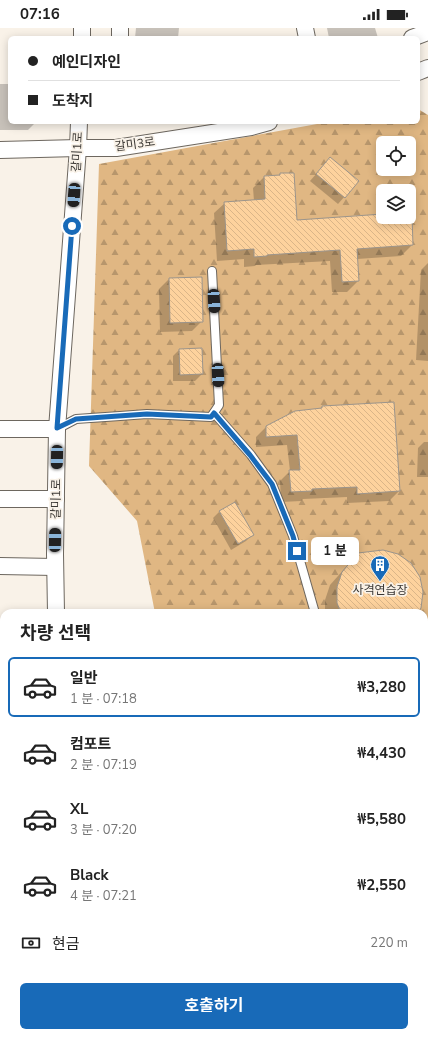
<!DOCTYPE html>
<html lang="ko">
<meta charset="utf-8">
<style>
:root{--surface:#fff;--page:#f2f2f2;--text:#222;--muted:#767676;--line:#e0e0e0;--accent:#186ab8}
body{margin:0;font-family:"Nunito Sans","Noto Sans KR",sans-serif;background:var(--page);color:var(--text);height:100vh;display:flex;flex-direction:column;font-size:15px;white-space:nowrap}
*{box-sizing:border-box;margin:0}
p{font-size:13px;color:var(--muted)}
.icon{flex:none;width:22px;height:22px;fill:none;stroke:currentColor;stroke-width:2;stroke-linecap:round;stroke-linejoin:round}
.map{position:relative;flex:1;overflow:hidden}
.side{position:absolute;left:0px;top:581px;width:428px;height:428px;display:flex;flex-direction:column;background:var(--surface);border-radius:12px 12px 0 0;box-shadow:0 2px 10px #0003}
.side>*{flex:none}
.guide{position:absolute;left:8px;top:8px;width:412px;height:88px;border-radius:6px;box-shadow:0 2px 10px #0003;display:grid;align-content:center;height:88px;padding:0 20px;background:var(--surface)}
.buttons{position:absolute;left:376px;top:108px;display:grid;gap:8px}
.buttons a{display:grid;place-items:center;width:40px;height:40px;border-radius:6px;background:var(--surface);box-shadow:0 2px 10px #0003;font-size:20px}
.end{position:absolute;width:18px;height:18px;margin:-9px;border:5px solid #186ab8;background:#fff;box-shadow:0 0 0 2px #fff}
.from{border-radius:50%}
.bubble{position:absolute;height:28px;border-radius:6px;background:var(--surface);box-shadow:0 2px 10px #0003;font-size:13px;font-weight:700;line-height:28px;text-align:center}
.car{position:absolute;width:12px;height:24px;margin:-12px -6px;border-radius:5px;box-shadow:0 0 3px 1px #0007;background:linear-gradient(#222 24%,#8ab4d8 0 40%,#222 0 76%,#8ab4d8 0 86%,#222 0)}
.guide b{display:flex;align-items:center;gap:14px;height:38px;font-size:15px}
.guide b+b{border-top:1px solid var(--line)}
.guide i{width:10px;height:10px;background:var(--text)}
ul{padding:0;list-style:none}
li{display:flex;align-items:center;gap:12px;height:60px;margin:0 8px 6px;padding:0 12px;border:2px solid transparent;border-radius:6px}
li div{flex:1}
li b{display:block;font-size:15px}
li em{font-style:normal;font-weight:700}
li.current{border-color:var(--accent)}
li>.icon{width:36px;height:36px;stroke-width:1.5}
h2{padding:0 20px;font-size:18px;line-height:48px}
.pay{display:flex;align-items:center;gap:10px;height:44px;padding:0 20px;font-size:15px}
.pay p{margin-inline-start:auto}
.button{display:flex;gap:8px;margin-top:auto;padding:8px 20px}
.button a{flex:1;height:46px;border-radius:6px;background:var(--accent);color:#fff;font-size:16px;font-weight:700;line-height:46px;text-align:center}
.status{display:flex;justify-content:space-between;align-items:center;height:28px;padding:0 20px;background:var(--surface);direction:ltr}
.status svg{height:11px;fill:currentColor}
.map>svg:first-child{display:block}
.forest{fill:url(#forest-firs);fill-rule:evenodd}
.shadow{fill:#0003}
.building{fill:url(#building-back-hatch);stroke:#9b948b}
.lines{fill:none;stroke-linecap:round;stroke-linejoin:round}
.service-casing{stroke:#6d675f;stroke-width:10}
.minor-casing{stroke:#6d675f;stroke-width:18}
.service{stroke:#fff;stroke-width:8}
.minor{stroke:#fff;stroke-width:16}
.route{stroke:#186ab8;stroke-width:5}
.labels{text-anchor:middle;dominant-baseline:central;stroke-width:3.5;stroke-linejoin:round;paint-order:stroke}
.street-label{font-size:12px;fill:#3b3834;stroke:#f9f2e8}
.poi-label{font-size:12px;fill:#3b3834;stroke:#f9f2e8}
</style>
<div class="status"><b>07:16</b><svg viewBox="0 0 49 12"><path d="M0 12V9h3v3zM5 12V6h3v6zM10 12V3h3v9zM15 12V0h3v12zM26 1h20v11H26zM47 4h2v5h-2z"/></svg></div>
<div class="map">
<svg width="428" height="1009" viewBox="0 0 428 1009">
<defs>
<pattern id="forest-firs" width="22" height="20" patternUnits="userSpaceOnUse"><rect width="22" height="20" fill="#e0b783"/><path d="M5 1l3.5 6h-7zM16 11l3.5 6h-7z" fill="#b7966c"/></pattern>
<pattern id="building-back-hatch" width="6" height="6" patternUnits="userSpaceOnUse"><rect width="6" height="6" fill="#fdd29d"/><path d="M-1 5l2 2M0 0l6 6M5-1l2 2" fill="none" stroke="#dab588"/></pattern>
</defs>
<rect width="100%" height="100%" fill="#f9f2e8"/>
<path class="forest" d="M418,81L428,87V1009H0V811L4,810V1005H424V585H155L137,493L89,438L99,136L328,94H418ZM383,115H409V141H383ZM383,163H409V189H383Z"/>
<g class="shadow">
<path d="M136,0H179L178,10H135Z"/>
<path d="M327,0H375L378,10H329Z"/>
<path d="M0,56H10V94H36L28,102H0Z"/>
<path d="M330,130L358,153L338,176L310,153Z"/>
<path d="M280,146L296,193L383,187V189H409V185H410L412,217L401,228L357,231L358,253L347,264H332L330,233L256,237L255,238L244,239V231L217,233L214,185L225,175L254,173L253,160L264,149L278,148Z"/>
<path d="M428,235V333L416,332L421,242Z"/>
<path d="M201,250L202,293L192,303L160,304L159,261L169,251Z"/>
<path d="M179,322L202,346L195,353H173V328Z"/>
<path d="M322,379L399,463L389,473L347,475V469L303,471L301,473L281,474L280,453L290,443L287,417L256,419V409L266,399L320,381Z"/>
<path d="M424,414H428V449H417L418,420Z"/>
<path d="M219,484L253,506L246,513L231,522L213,490Z"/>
<path d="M358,526L417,585H325V572L330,557L346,539Z"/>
<path d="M392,1005H419L420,1009H393Z"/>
</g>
<g class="building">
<path d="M330,129L359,153L345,170L316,146Z"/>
<path d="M280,145H294L297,192L383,186V189H412L413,217L357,221L359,253L342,254L340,222L267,227V228L254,229V221L227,223L224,174L265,171L264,148L280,147Z"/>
<path d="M202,249L203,294L170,295L169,250Z"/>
<path d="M202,320L203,346L180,347L179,321Z"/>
<path d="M394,374L400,463L357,466V459L312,461V463L291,464L289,442H300L297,407L266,409V398L295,383L322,380V378Z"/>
<path d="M235,474L254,507L238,516L219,483Z"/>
<path d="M383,522L398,526L411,535L420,549L423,564L421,580L418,585H341L337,575V559L342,544L358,525Z"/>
</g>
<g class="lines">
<g class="service-casing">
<g id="service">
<path d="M214,385L251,427L272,456L293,508L315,585"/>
<path d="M57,401L76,391L120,388L147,386L211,389L219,377L212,243"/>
<path d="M390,1005V1009"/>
</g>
</g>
<g class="minor-casing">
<g id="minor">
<path d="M305,0L307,10"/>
<path d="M82,10V0"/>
<path d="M120,10V0"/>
<path d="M412,10L428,4"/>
<path d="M418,44L428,40"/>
<path d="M0,122L78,120H116L251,99L269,94"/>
<path d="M0,401H57"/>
<path d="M0,471H56"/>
<path d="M0,538L55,539"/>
<path d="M56,585L55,526L57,401L78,120L79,94"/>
<path d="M0,763L4,762"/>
</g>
</g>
<use href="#service" class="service"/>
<use href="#minor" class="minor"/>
</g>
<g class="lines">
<path class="route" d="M72,198L57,400L76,391L90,390L147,386L211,389L214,385L250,427L272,456L293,508L297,523"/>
</g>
<defs>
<g id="building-pin" transform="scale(1)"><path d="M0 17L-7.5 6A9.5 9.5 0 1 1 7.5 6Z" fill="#186ab8" stroke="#f9f2e8"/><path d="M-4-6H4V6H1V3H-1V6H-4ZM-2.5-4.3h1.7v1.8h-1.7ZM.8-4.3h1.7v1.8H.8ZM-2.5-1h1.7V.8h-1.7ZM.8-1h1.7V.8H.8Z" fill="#fff"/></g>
</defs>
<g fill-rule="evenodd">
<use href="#building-pin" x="380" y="537"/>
</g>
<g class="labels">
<g class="street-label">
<text transform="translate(135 116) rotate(-8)">갈미3로</text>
<text transform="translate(77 124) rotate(-87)">갈미1로</text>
<text transform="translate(56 471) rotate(-89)">갈미1로</text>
</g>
<g class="poi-label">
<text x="380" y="562">사격연습장</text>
</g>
</g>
</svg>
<div class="buttons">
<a><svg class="icon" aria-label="locate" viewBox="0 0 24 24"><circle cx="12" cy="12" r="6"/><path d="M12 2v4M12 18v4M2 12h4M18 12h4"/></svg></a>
<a><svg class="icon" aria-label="layers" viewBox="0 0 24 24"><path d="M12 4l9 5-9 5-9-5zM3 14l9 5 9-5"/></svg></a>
</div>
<i class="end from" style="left:72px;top:198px"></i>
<i class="end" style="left:297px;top:523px"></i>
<div class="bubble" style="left:311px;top:509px;width:48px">1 분</div>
<i class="car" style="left:74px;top:167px;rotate:184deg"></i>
<i class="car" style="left:214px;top:273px;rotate:177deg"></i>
<i class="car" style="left:218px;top:347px;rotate:177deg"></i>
<i class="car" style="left:57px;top:429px;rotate:181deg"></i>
<i class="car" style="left:55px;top:512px;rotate:1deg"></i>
<div class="guide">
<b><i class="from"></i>예인디자인</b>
<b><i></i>도착지</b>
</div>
<section class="side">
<h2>차량 선택</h2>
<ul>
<li class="current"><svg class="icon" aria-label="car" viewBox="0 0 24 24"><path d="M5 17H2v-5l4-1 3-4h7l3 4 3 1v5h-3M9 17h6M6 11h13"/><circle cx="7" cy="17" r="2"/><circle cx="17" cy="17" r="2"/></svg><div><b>일반</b><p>1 분 · 07:18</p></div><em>₩3,280</em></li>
<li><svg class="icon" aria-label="car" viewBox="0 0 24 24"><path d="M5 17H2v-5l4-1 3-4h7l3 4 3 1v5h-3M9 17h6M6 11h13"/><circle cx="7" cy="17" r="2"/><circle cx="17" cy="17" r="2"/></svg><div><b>컴포트</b><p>2 분 · 07:19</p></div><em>₩4,430</em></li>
<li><svg class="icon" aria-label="car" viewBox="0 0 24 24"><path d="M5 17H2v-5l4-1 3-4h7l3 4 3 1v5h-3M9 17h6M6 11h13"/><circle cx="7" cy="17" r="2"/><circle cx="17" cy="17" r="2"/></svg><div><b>XL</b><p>3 분 · 07:20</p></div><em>₩5,580</em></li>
<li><svg class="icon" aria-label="car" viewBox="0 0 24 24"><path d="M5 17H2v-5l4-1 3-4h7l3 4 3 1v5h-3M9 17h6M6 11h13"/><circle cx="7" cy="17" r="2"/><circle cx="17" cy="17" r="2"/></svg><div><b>Black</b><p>4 분 · 07:21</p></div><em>₩2,550</em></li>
</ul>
<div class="pay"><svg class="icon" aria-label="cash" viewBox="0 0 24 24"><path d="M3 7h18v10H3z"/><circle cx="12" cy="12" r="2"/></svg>현금<p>220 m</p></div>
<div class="button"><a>호출하기</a></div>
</section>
</div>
